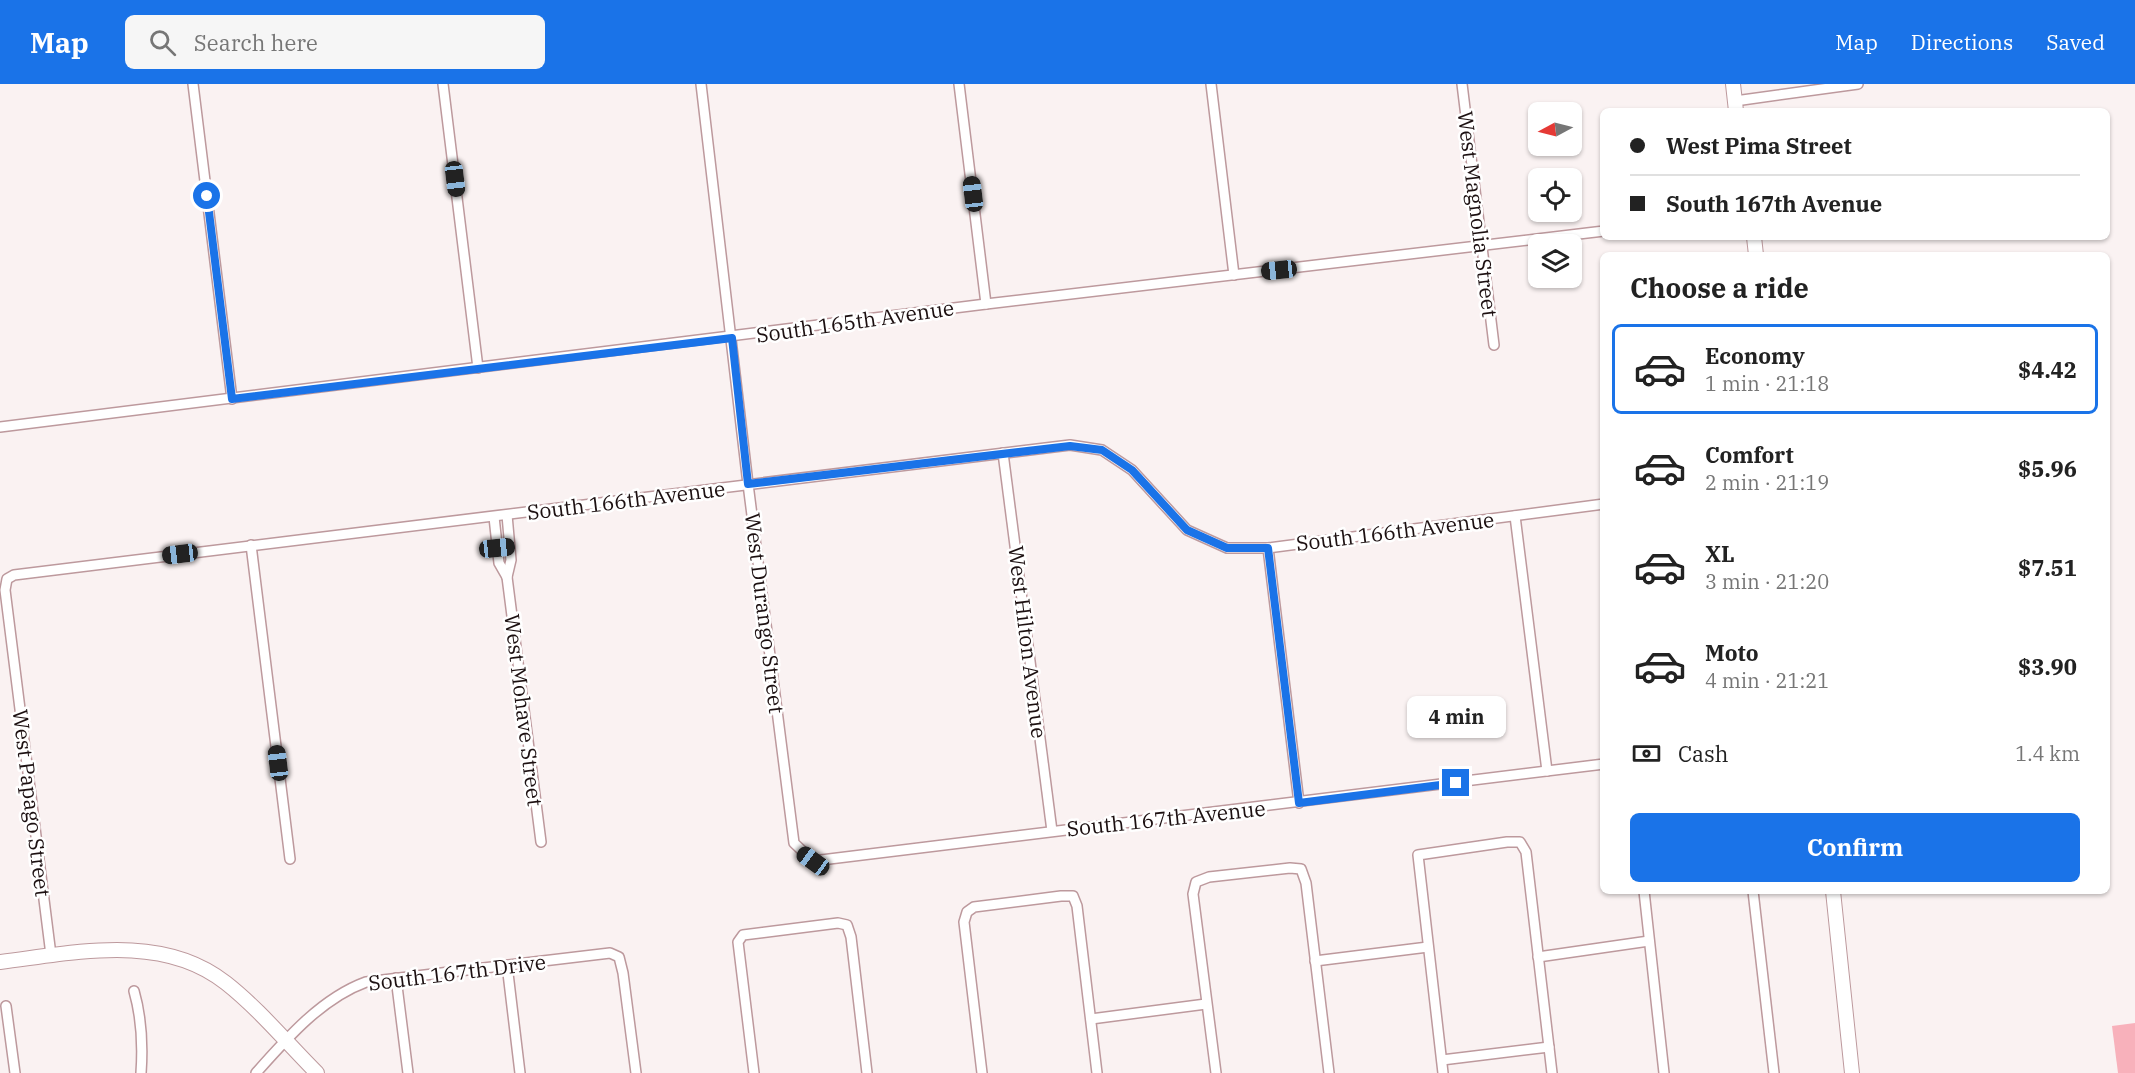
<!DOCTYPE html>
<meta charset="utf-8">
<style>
:root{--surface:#fff;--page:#f6f6f6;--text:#222;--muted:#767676;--line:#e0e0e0;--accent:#1a73e8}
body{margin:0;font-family:"IBM Plex Serif",serif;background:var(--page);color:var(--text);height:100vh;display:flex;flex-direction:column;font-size:22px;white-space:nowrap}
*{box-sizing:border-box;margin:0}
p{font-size:20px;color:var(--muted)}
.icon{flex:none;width:33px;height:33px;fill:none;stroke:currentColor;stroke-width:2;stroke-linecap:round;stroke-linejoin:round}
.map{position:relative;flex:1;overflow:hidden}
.details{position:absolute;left:1600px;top:168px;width:510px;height:642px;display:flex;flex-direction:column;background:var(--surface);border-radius:9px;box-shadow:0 2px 4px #0004}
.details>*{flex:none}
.guide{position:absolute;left:1600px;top:24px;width:510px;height:132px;border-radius:9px;box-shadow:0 2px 4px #0004;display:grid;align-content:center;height:132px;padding:0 30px;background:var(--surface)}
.needle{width:39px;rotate:263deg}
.buttons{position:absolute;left:1528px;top:18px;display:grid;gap:12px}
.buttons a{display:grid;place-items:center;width:54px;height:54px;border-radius:9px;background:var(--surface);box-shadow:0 2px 4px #0004;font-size:30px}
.end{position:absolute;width:27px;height:27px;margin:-14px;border:8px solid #1a73e8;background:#fff;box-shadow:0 0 0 3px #fff}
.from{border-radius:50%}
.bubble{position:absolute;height:42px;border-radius:9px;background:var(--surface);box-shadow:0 2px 4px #0004;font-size:20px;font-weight:700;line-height:42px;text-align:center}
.car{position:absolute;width:18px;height:36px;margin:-18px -9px;border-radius:8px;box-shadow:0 0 4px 2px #0007;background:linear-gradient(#222 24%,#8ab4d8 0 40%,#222 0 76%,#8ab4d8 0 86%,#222 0)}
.guide b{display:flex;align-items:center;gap:21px;height:57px;font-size:22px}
.guide b+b{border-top:2px solid var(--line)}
.guide i{width:15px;height:15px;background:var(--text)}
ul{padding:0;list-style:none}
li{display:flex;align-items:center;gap:18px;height:90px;margin:0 12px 9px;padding:0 18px;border:3px solid transparent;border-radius:9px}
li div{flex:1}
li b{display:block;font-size:22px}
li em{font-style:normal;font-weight:700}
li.on{border-color:var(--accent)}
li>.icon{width:54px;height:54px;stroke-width:1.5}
h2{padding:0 30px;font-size:27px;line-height:72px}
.pay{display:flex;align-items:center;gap:15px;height:66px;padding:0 30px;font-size:22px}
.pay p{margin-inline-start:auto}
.action{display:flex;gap:12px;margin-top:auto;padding:12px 30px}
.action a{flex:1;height:69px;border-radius:9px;background:var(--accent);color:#fff;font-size:24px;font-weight:700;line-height:69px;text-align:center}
header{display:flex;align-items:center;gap:36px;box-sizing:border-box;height:84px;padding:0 30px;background:var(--accent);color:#fff}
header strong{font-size:28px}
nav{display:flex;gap:33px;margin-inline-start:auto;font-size:21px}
.search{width:420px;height:54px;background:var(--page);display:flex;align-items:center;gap:15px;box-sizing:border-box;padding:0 21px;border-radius:9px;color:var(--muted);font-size:22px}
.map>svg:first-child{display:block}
.green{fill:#f8b1bb}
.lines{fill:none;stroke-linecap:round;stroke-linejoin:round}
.street-casing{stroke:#bd999d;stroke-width:12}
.secondary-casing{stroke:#bd999d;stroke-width:16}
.street{stroke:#fff;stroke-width:9}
.secondary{stroke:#fff;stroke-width:14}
.route{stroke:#1a73e8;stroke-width:8}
.labels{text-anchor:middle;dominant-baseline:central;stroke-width:5;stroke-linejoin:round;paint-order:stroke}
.street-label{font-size:21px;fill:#1c1011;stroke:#fff}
</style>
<header>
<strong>Map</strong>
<div class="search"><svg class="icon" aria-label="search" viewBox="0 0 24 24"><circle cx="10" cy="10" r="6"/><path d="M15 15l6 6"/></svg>Search here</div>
<nav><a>Map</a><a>Directions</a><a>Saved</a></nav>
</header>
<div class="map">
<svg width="2135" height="989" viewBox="0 0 2135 989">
<rect width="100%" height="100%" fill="#faf2f2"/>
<path class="green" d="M2135,939V989H2118L2112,942Z"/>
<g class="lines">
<g class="street-casing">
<g id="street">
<path d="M193,0L232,315"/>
<path d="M443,0L478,284"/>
<path d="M701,0L748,400L794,759L813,777L1604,680"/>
<path d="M959,0L986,220"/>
<path d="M1211,0L1234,191"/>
<path d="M1462,0L1494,261"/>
<path d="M1735,17L1858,0"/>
<path d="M0,343L986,220L1604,147"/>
<path d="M1003,369L1052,747"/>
<path d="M507,431L511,476L507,493L541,758"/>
<path d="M1515,432L1547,687"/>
<path d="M494,433L499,479L507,493"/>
<path d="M251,461L290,775"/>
<path d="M1268,464L1299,719"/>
<path d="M1644,807L1664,989"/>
<path d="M1753,807L1774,989"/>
<path d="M51,871L5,506L7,495L14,491L1070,361L1102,366L1132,386L1187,446L1227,464H1268L1604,420"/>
<path d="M1538,873L1649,857"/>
<path d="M1315,877L1428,863"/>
<path d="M507,881L520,989"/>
<path d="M396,894L408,989"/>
<path d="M134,907C142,935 143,961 141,989"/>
<path d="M6,922L15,989"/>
<path d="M1091,935L1206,920"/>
<path d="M1442,976L1549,963"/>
<path d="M256,989C287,954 322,914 366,898L610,869L619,873L623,889L636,989"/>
<path d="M754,989L738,858L743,851L838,839L847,841L851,853L867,989"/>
<path d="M982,989L964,838L967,828L974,823L1061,812H1073L1077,822L1097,989"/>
<path d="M1216,989L1193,810L1196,798L1209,793L1290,784L1301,785L1306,799L1329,989"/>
<path d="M1443,989L1418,771L1507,758H1520L1526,768L1552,989"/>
</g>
</g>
<g class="secondary-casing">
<g id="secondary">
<path d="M1733,0L1736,27"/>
<path d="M1754,153L1756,171"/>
<path d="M1833,807L1852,989"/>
<path d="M0,878C74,869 162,848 226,899C259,925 287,959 317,989"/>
</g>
</g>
<use href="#street" class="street"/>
<use href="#secondary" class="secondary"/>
</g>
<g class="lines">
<path class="route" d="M207,112L232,315L732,254L748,400L1070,362L1102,366L1132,386L1187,446L1227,464H1268L1299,719L1456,699"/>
</g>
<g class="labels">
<g class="street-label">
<text transform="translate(1478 130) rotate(83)">West Magnolia Street</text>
<text transform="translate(855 237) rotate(-8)">South 165th Avenue</text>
<text transform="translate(626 416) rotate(-7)">South 166th Avenue</text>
<text transform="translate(1395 447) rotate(-7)">South 166th Avenue</text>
<text transform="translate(765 529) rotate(83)">West Durango Street</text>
<text transform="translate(1028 558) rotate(83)">West Hilton Avenue</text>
<text transform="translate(524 626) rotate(83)">West Mohave Street</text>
<text transform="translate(32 719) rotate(83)">West Papago Street</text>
<text transform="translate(1166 734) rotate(-6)">South 167th Avenue</text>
<text transform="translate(457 888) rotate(-7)">South 167th Drive</text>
</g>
</g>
</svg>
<div class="buttons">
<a><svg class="needle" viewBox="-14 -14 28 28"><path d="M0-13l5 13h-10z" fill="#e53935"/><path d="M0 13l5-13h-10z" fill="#767676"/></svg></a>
<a><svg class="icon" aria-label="locate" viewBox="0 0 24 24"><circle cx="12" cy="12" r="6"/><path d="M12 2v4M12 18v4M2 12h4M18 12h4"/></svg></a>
<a><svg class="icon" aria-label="layers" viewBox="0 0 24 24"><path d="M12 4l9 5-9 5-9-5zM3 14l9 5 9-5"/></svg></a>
</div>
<i class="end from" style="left:207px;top:112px"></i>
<i class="end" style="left:1456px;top:699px"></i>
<div class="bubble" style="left:1407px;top:612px;width:99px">4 min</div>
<i class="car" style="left:455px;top:95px;rotate:173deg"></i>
<i class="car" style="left:973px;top:110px;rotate:353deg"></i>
<i class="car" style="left:1279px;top:186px;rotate:264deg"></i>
<i class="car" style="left:497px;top:464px;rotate:84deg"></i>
<i class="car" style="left:180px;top:470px;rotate:263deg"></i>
<i class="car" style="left:278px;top:679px;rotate:353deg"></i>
<i class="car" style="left:813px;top:777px;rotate:306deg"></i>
<div class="guide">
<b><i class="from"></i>West Pima Street</b>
<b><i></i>South 167th Avenue</b>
</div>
<section class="details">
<h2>Choose a ride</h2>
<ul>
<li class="on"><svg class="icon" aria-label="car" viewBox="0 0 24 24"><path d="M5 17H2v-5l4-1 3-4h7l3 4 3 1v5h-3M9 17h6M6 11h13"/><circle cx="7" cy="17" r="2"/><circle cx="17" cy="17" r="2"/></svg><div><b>Economy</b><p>1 min · 21:18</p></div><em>$4.42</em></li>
<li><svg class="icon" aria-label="car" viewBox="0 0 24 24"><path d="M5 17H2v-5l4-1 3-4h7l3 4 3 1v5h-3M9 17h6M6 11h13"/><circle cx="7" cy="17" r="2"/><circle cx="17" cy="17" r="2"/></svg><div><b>Comfort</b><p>2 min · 21:19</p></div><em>$5.96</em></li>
<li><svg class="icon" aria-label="car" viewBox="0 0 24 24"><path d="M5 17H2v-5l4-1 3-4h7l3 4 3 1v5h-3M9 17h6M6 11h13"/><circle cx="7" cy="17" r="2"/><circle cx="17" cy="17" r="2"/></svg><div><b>XL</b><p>3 min · 21:20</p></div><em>$7.51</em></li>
<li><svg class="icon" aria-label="car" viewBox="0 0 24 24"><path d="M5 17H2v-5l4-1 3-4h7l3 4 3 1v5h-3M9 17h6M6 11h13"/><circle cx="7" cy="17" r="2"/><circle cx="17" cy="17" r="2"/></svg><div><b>Moto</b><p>4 min · 21:21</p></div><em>$3.90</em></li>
</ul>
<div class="pay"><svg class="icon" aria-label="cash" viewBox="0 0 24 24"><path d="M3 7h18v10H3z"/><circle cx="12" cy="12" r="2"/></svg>Cash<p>1.4 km</p></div>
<div class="action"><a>Confirm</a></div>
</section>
</div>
